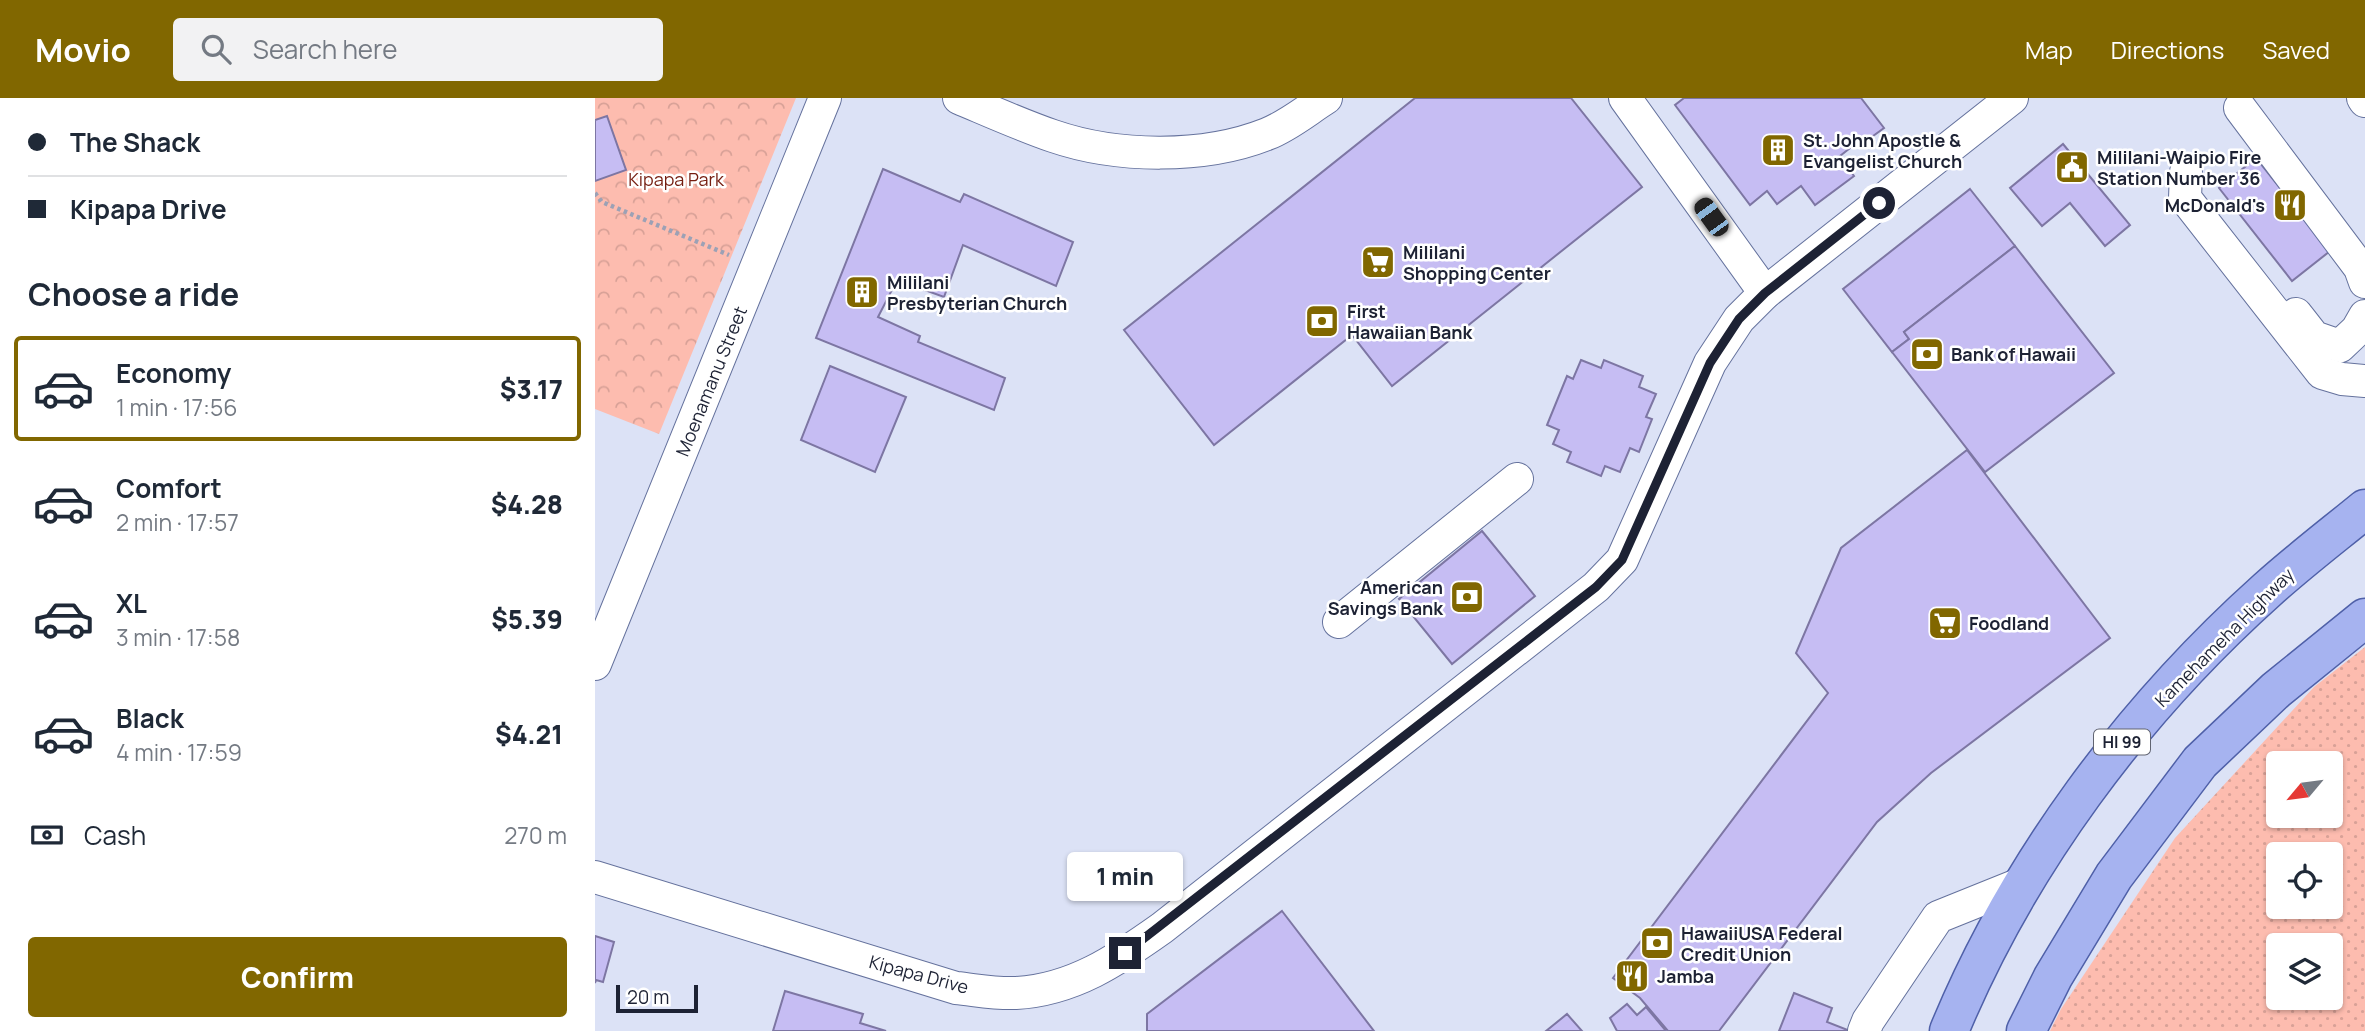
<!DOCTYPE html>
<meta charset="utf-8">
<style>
:root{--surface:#fff;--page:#f2f2f3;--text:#1f2937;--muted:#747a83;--line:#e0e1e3;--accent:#816700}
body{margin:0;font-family:Manrope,sans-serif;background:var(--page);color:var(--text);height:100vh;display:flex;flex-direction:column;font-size:26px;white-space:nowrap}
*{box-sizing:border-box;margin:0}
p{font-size:23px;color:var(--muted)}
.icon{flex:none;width:38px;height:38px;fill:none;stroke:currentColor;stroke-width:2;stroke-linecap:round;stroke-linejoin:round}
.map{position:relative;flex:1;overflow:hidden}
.sheet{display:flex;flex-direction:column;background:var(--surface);width:595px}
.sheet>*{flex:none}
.hud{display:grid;align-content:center;height:154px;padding:0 28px;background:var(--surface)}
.needle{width:46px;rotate:241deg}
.tools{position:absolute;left:1671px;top:653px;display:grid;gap:14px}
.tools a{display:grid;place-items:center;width:77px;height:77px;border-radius:7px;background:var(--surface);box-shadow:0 2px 5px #0004;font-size:35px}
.scale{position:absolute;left:21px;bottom:18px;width:82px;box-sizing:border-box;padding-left:7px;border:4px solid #1d2234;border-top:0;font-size:19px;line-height:24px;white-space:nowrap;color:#1d2234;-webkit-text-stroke:5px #fff;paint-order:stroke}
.end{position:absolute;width:32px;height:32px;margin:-16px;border:9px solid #1d2234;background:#fff;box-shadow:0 0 0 4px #fff}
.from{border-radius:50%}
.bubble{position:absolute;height:49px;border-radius:7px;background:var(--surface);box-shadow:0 2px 5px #0004;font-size:23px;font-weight:800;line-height:49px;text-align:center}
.car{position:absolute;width:21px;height:42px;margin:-21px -10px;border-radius:9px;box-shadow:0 0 5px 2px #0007;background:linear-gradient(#222 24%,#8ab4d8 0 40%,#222 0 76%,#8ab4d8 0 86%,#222 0)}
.hud b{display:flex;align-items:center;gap:24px;height:66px;font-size:26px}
.hud b+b{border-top:2px solid var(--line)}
.hud i{width:18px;height:18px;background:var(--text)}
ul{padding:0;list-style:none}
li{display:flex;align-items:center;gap:21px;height:105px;margin:0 14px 10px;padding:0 14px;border:4px solid transparent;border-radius:7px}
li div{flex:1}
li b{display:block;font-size:26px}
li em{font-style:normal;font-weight:800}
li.current{border-color:var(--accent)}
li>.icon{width:63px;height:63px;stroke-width:1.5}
h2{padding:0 28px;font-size:32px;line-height:84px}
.pay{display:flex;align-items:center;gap:18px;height:77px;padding:0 28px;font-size:26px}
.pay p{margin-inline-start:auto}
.button{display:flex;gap:14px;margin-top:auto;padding:14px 28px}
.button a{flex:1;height:80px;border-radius:7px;background:var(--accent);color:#fff;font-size:28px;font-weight:800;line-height:80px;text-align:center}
header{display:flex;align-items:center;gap:42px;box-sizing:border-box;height:98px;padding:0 35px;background:var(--accent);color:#fff}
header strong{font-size:33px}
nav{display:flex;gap:38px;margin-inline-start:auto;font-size:24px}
.search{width:490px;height:63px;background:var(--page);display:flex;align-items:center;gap:18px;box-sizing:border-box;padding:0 24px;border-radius:7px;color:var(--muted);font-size:26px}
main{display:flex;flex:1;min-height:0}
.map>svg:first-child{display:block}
.grass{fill:url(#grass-dots);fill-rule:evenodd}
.forest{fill:url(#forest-crowns)}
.building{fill:#c6bdf3;stroke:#7d76a3;stroke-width:2}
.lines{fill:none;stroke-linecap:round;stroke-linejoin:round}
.minor-casing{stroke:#65729d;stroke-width:34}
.major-casing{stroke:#4f60a8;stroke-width:41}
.path{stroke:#9ca1b5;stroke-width:4.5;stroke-dasharray:3.5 3.5;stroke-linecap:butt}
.minor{stroke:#fff;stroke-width:32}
.major{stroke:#a6b3f0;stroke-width:38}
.route{stroke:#1d2234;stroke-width:9}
.labels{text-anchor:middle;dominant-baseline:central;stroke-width:5;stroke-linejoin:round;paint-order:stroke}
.shield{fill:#fff;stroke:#616471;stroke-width:2}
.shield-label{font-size:16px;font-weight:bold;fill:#1d2234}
.poi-label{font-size:18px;font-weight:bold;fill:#1d2234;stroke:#fff;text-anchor:start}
.park-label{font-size:18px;fill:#751d10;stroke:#fff}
.street-label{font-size:18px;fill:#1d2234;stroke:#fff}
</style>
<header>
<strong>Movio</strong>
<div class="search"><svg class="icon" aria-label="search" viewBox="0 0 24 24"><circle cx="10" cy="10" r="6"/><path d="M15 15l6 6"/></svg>Search here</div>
<nav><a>Map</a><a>Directions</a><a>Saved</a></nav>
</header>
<main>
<section class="sheet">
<div class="hud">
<b><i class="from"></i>The Shack</b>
<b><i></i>Kipapa Drive</b>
</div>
<h2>Choose a ride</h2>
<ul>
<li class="current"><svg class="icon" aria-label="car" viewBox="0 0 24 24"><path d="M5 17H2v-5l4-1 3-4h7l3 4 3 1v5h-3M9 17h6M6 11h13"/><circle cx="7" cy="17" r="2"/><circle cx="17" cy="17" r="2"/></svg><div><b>Economy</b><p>1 min · 17:56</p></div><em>$3.17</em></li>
<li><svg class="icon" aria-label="car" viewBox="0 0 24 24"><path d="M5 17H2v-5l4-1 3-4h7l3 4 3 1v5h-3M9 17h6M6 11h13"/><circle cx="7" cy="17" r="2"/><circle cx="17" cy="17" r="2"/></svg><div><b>Comfort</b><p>2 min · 17:57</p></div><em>$4.28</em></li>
<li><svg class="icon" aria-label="car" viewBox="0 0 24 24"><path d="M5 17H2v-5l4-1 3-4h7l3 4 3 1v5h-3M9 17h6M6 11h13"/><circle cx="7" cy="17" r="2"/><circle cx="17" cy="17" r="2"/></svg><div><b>XL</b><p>3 min · 17:58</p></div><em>$5.39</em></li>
<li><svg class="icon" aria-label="car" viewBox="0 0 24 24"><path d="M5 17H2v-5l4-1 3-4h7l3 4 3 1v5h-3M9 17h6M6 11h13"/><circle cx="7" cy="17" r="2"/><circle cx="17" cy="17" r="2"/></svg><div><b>Black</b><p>4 min · 17:59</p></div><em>$4.21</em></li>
</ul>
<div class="pay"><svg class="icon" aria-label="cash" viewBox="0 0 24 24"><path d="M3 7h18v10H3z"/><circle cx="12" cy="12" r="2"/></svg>Cash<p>270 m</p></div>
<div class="button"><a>Confirm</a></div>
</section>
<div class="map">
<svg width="1770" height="933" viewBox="0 0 1770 933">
<defs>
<pattern id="grass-dots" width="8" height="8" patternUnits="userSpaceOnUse" patternTransform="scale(1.75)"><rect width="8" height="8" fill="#fdbcaf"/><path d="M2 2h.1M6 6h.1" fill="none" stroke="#d8a197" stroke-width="1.8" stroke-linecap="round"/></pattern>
<pattern id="forest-crowns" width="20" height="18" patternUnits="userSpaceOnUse" patternTransform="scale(1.75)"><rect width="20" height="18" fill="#fdbcaf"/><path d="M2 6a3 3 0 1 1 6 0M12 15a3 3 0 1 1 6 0" fill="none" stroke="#d8a197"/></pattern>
</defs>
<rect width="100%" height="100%" fill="#dce2f6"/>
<path class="grass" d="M1770,549V933H1455L1466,911L1580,740L1719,589ZM1684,665H1736V718H1684ZM1684,756H1736V808H1684ZM1684,847H1736V900H1684Z"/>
<path class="forest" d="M0,0H201L64,336L0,311Z"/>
<g class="building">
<path d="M820,0H976L1047,89L797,288L757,237L619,347L529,232Z"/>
<path d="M1089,0H1266L1289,30L1267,46L1264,43L1245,58L1259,78L1220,107L1206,88L1182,106L1172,93L1155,107L1080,7Z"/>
<path d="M12,18L31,72L0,83V22Z"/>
<path d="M1468,46L1535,127L1510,148L1475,105L1447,128L1415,90Z"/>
<path d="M1661,60L1689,95L1698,87L1744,146L1697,183L1624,90Z"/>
<path d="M288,71L365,104L369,96L478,144L461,188L368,147L349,199L302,182L283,219L325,238L323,244L410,280L399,312L221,240Z"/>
<path d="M1375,91L1420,148L1309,234L1314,241L1297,254L1248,191Z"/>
<path d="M1420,148L1519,275L1390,374L1297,254L1314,241L1309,234Z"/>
<path d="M986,262L1006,270L1009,262L1048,278L1044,289L1061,296L1051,319L1057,321L1044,354L1035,350L1025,374L1010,368L1006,378L972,364L976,354L958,346L964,332L952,327L972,278L978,281Z"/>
<path d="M235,268L311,299L280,374L206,342Z"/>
<path d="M1372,352L1515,540L1336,675L1282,724L1124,933H1073L1045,900L1018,880L1233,595L1201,555L1246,450Z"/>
<path d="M887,433L940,498L857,566L804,501Z"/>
<path d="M687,813L779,933H552V916Z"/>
<path d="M0,838L19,844L8,884L1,882L0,885Z"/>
<path d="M190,893L268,916L265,925L291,933H178Z"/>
<path d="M1199,895L1237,910L1232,924L1255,933H1184Z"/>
<path d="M1032,906L1042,917L1051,909L1071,933H1022L1015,920Z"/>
<path d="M972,916L987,933H951Z"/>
</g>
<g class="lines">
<g class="minor-casing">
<g id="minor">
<path d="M364,0C395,13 426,27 458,38C522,60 609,61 672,36C693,28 712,12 731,0"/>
<path d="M1030,0L1170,195"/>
<path d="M1768,0L1770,3"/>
<path d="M1645,10L1765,170L1770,184"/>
<path d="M1591,74L1590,100L1727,275L1747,281L1770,283"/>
<path d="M1701,216L1719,239L1745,248L1762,232L1770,218"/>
<path d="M744,524L922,381"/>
<path d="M0,566L230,0"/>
<path d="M0,779L361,890C381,892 401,896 421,895C478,892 522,862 567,830L1001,489L1027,462L1115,265L1144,221L1170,195L1417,0"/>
<path d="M1269,933L1273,923L1343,819L1430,784"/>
</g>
</g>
<g class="major-casing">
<g id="major">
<path d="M1354,933C1423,766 1537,613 1672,492C1703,464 1737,438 1770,411"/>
<path d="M1431,933L1458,879L1519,778L1605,664L1681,592L1770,520"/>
</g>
</g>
<path class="path" d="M0,95L7,104L134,157"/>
<use href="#minor" class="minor"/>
<use href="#major" class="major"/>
</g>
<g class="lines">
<path class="route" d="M530,855L1001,489L1027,462L1115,265L1144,221L1170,195L1284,105"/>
</g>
<defs>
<g id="building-square" transform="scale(1.75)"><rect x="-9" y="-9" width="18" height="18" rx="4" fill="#816700" stroke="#fff"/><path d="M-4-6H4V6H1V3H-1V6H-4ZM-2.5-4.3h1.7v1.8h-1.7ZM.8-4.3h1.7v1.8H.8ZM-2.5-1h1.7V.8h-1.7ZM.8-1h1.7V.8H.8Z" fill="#fff"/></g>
<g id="civic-square" transform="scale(1.75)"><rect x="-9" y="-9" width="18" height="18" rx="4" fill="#816700" stroke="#fff"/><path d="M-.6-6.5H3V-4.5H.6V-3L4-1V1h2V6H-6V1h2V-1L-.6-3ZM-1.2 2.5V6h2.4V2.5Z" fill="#fff"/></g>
<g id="restaurant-square" transform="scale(1.75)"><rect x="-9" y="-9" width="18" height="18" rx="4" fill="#816700" stroke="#fff"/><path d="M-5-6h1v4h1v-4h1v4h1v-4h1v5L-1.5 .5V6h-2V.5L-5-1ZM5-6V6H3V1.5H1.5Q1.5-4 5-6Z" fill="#fff"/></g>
<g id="supermarket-square" transform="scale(1.75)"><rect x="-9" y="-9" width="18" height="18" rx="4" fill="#816700" stroke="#fff"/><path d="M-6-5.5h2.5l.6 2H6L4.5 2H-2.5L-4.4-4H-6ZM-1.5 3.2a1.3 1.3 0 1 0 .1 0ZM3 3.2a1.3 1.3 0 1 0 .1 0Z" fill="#fff"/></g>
<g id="bank-square" transform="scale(1.75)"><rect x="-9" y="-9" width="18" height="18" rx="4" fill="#816700" stroke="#fff"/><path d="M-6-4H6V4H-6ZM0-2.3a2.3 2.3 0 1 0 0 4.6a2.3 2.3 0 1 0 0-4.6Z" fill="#fff"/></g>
</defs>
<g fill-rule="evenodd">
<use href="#building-square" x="1183" y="52"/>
<use href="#civic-square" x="1477" y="69"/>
<use href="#restaurant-square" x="1695" y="107"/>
<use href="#supermarket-square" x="783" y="164"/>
<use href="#building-square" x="267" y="194"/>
<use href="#bank-square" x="727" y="223"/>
<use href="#bank-square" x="1332" y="256"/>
<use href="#bank-square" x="872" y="499"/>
<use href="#supermarket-square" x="1350" y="525"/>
<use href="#bank-square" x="1062" y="845"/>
<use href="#restaurant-square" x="1037" y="878"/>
</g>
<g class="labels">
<rect class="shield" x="1499" y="631.5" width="56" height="25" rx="5"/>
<g class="shield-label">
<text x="1527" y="644">HI 99</text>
</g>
<g class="poi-label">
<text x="1208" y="42">St. John Apostle &amp;<tspan x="1208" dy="21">Evangelist Church</tspan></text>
<text x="1502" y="59">Mililani-Waipio Fire<tspan x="1502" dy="21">Station Number 36</tspan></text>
<text x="1670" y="107" text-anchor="end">McDonald's</text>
<text x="808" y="154">Mililani<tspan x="808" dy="21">Shopping Center</tspan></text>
<text x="292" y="184">Mililani<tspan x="292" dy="21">Presbyterian Church</tspan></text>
<text x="752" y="213">First<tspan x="752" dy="21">Hawaiian Bank</tspan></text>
<text x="1356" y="256">Bank of Hawaii</text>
<text x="848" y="489" text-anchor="end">American<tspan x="848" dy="21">Savings Bank</tspan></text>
<text x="1374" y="525">Foodland</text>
<text x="1086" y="835">HawaiiUSA Federal<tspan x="1086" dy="21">Credit Union</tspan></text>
<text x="1062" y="878">Jamba</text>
</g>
<g class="park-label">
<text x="81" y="81">Kipapa Park</text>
</g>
<g class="street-label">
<text transform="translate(116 283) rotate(-68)">Moenamanu Street</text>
<text transform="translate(1629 539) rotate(-45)">Kamehameha Highway</text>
<text transform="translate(324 876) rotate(15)">Kipapa Drive</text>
</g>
</g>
</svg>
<div class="tools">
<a><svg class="needle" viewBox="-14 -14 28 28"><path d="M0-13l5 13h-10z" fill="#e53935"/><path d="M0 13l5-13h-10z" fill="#747a83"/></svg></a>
<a><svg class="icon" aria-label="locate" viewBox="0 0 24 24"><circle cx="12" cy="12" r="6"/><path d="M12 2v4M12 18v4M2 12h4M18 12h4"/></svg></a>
<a><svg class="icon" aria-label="layers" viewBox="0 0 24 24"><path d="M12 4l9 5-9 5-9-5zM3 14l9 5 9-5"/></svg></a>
</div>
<div class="scale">20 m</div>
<i class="end from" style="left:1284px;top:105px"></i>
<i class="end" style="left:530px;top:855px"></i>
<div class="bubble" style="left:472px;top:754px;width:116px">1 min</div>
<i class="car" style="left:1116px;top:119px;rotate:324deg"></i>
</div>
</main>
